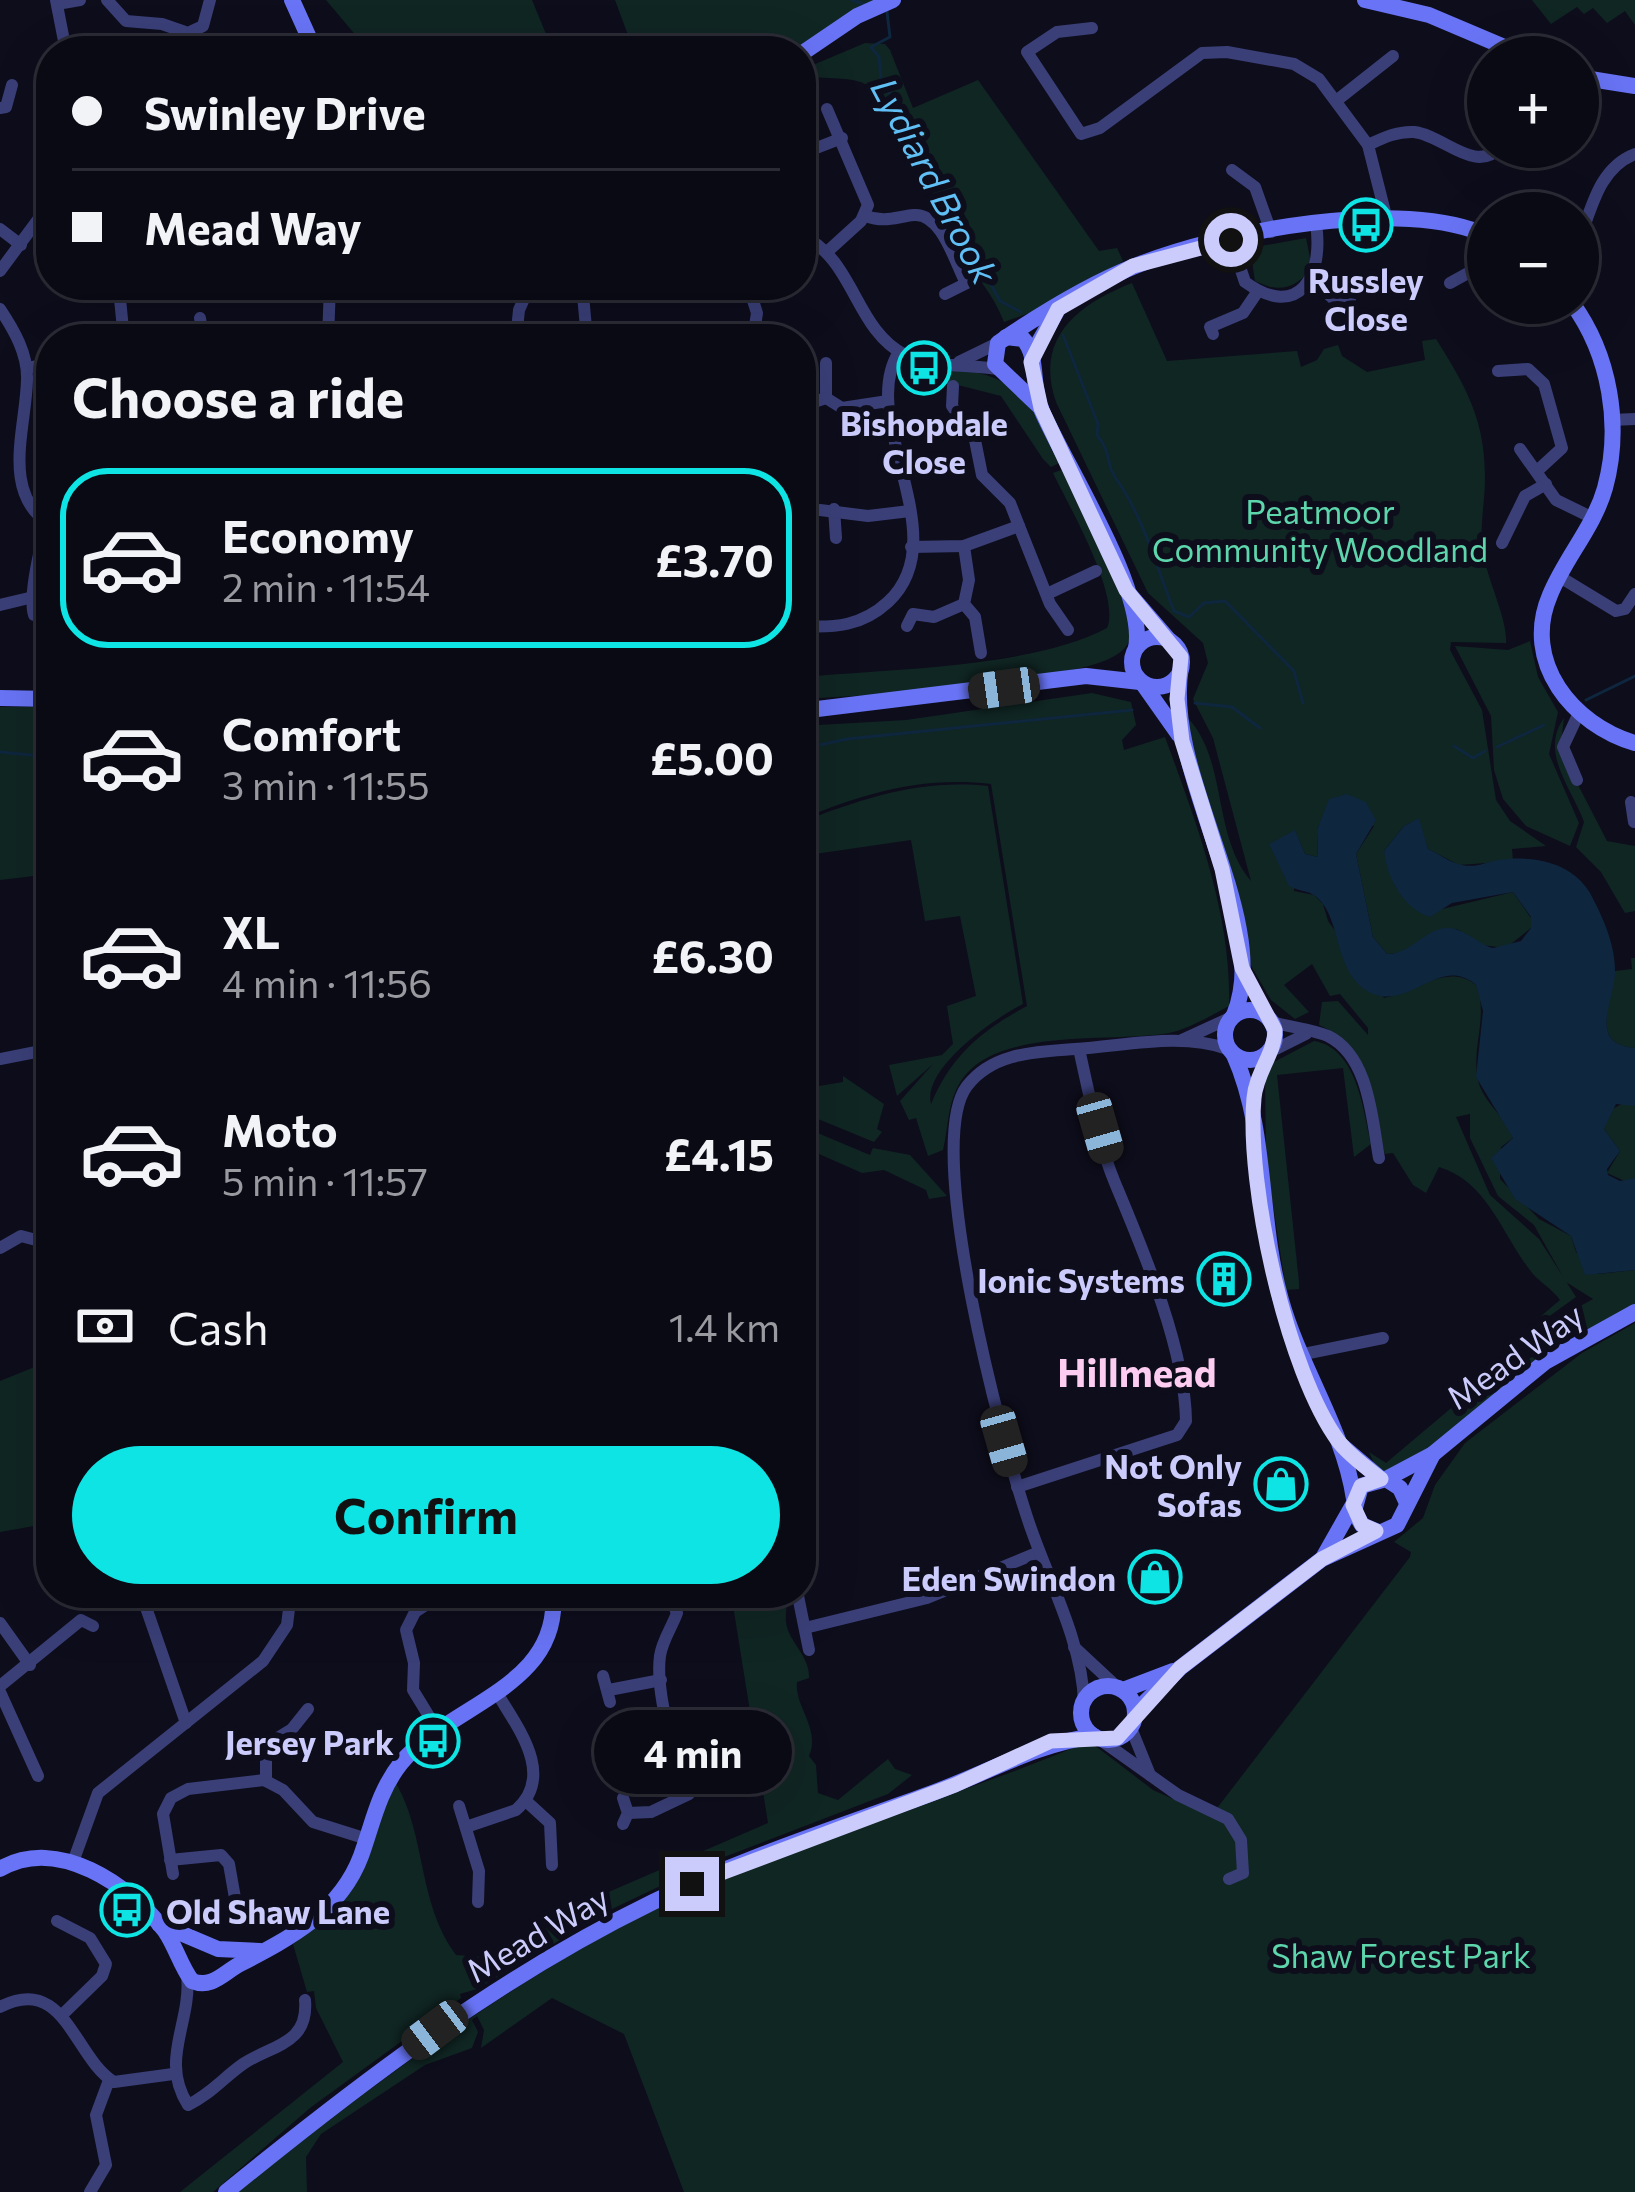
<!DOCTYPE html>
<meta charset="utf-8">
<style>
:root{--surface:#0a0a15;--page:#181822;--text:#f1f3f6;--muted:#999aa0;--line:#2a2b34;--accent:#0ee4e3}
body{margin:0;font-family:Commissioner,sans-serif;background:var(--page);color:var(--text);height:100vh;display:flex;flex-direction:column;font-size:45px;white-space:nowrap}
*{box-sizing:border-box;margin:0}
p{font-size:39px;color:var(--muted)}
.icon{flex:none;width:66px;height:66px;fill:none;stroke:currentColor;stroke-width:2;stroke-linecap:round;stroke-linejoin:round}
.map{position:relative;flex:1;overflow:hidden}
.details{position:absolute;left:36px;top:324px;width:780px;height:1284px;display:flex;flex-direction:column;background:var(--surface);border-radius:48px;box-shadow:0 12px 48px #0002,0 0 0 3px var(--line)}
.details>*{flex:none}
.hud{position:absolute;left:36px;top:36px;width:780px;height:264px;border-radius:48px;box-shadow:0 12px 48px #0002,0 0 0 3px var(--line);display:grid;align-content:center;height:264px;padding:0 36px;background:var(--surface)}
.controls{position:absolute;left:1467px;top:36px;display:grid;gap:24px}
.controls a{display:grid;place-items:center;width:132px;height:132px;border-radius:50%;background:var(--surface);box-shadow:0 12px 48px #0002,0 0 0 3px var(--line);font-size:60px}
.end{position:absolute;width:54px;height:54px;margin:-27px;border:15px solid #cbcbfc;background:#111;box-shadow:0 0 0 6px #111}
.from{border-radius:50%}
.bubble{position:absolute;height:84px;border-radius:42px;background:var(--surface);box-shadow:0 12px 48px #0002,0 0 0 3px var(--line);font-size:39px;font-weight:700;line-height:84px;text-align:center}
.car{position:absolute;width:36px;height:72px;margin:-36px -18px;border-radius:15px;box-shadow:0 0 9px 3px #0007;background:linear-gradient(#222 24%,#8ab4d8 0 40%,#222 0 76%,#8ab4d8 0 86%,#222 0)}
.hud b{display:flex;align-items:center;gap:42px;height:114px;font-size:45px}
.hud b+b{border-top:3px solid var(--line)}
.hud i{width:30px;height:30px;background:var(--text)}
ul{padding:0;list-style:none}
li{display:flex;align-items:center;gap:36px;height:180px;margin:0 24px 18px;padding:0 12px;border:6px solid transparent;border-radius:48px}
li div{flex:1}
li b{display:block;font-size:45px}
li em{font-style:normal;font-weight:700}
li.on{border-color:var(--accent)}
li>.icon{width:108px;height:108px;stroke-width:1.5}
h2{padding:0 36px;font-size:54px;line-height:144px}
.pay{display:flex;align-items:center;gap:30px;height:132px;padding:0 36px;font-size:45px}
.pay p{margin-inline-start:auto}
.primary-button{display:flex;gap:24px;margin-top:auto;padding:24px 36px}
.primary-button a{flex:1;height:138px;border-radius:72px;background:var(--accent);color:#111;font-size:48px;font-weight:700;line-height:138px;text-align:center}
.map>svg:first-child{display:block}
.green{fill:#102623}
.water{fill:#0e263e}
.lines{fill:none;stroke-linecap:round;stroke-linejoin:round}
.stream{stroke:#0e263e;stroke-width:3}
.street{stroke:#3a3f78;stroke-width:12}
.secondary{stroke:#6874f5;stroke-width:16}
.route{stroke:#cbcbfc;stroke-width:15}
.labels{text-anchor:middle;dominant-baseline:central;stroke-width:12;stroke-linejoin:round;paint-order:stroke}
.poi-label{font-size:33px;font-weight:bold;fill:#cbcbfc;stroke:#0e0d1c;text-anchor:end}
.park-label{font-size:33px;fill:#5dd6ab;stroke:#0e0d1c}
.street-label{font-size:33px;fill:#cbcbfc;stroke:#0e0d1c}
.water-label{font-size:36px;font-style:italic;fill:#60c0f5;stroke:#0e0d1c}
.quarter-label{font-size:39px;font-weight:bold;fill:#fccdf0;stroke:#0e0d1c}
</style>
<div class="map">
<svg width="1635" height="2192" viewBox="0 0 1635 2192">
<rect width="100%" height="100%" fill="#0e0d1c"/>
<g class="green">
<path d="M326,0H532L553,51H369Z"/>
<path d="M615,0H874L800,51H634Z"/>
<path d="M1532,0H1635V25L1625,11L1607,23L1593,8L1584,14L1577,7L1551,24Z"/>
<path d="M865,43L885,44L890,50L913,108L978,80L1099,251L1117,248L1123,261L1049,306L1004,322C987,278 953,256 936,213C932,205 934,195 931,186C921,160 891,98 865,84C850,76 818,79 801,76V70Z"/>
<path d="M1306,238L1312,268C1295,289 1279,293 1255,281L1250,248Z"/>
<path d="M1132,283L1167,361L1297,351L1301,367L1317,360L1324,349L1338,345L1342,356L1367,372L1425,360L1422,341L1436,339C1466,387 1485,419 1485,478C1485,503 1479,528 1483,553C1488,581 1508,621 1506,643L1451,642L1450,650L1482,710L1496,800L1510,821L1546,846L1512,849L1513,861L1459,865L1428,849L1418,819L1404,826L1384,851L1395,886L1406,898L1438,910L1513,892L1531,918V928L1506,948L1482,945L1457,929C1431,933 1413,954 1387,954L1373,937L1356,854L1374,826L1328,805L1317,830L1318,857L1305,854L1295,831L1294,891L1314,895L1323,904L1328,921L1384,998C1415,992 1448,962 1476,985C1489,1016 1471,1047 1478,1080C1483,1103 1506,1116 1513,1138L1501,1147L1500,1179L1539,1219L1571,1236L1576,1252L1598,1274L1635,1270V1305L1549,1351L1423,1453L1387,1472L1376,1468L1369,1452L1386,1463L1488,1377L1497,1379L1559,1340L1563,1326L1551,1322L1593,1299L1566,1282L1534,1225L1498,1196L1470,1138V1114L1456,1117L1490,1195L1539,1239L1576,1297L1544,1320L1541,1316L1560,1300C1552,1289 1541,1283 1533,1274C1503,1238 1489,1182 1439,1167L1426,1193L1413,1185L1393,1153L1385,1154C1372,1103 1373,1049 1319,1025L1322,1002L1338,1001L1368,1035V1028L1340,994L1330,996L1312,964L1284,985L1309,1012L1295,1019L1271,1000L1250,964L1185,731L1188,718C1228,761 1212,836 1251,881L1213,738L1193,699L1208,663L1203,643L1148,593L1056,402C1034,338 1078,304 1132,283Z"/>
<path d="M937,368C1014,371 1029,395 1059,463L1051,467L1043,459L1001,396L946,382Z"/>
<path d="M1064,469C1081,505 1136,599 1130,637C1127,660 1082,668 1065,671L925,692L801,699V677C887,669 1032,668 1107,628C1121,596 1069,506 1053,473Z"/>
<path d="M1530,641L1538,677L1558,712L1549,754L1579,823L1570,846L1526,826L1503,799L1494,770L1491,716L1455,646L1508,650Z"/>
<path d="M1092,693L1131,702L1136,725L1122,740L1124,750L1165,737C1196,822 1232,915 1229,1006C1210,1016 1189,1029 1169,1033C1112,1043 1000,1027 963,1078C947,1100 949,1126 943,1150L928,1156L916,1118L909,1120L900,1101L933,1064L897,1096L889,1065L942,1055L953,1044L947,1006L976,996L960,916L925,921L911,840L801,856V822C865,798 919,779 988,786L1023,1004C993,1019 922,1069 931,1104C951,1056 982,1030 1027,1006L991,784C921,776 866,793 801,819V726L906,720Z"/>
<path d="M0,707H51V874L0,880Z"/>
<path d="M1564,718L1560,750L1607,841L1635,846V911L1625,913L1601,872L1576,847L1584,822C1572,788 1539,753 1564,718Z"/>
<path d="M1631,958H1635V1048C1588,1045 1612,999 1615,971L1632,969Z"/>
<path d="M1314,1041C1357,1048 1363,1109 1371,1144L1354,1157L1343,1068L1277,1075L1299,1282V1289L1286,1290L1266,1159L1265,1075L1268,1065Z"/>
<path d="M843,1076L884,1104L877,1129L882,1132L874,1142L801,1112V1089L843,1082Z"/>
<path d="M1627,1101L1635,1106V1178L1627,1182L1607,1173L1620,1151L1604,1129L1609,1111Z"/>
<path d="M801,1126L870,1155L873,1148L910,1155L947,1196L929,1199L926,1190L884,1170L862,1173L801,1146Z"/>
<path d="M1635,1323V2192H684L624,2034L552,1998L481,2048L484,2030L477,2016L472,2020L478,2032L472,2048L425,2065L321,2134L306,2157L307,2192H237C375,2083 507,1983 664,1904C800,1837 951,1801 1089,1741L1153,1790L1211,1816L1410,1557L1411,1552L1394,1542L1423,1518L1435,1485L1465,1443L1582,1353Z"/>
<path d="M37,1366L51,1380V1523L0,1532V1381Z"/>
<path d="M731,1593H783C789,1606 785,1609 786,1622C788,1642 810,1655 809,1678L797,1682C794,1706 821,1729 809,1756L816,1765L818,1793L838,1800L888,1759L895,1769L912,1775L888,1794L711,1862L614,1908L477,1989L460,1994L461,1998L310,2108L213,2192H180L343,2062L316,2008L314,1991L307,1992L293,1944C370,1892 359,1856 396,1783C427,1838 417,1902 456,1955L497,1958L597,1897L768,1823Z"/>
</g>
<path class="water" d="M1347,794L1366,802L1376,820L1356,854L1373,937L1387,954C1412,954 1426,927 1449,928C1465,929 1478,944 1493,948L1521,941L1531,928V917L1513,892L1452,903L1430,917C1403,908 1387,878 1384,851L1404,826L1419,818L1428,849C1439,854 1451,863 1462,865C1476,868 1486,862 1499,860C1533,855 1572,862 1590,893C1603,917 1616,946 1615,974C1614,1001 1587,1044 1635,1048V1106L1616,1104L1604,1129L1620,1151L1607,1169L1608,1175L1620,1181L1635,1178V1270L1585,1275L1571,1236L1515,1199L1491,1158L1513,1138L1476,1077L1483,1011L1476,985C1440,954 1410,1011 1371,993C1332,974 1343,916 1315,896C1307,890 1297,891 1289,886L1269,844L1295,830L1305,854L1318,857L1317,830L1329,799Z"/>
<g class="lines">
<g class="stream">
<path d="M852,0L867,5"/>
<path d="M887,12L890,37L871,47L879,57L881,80L941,176L949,207L1000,301L1021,312"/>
<path d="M1063,335L1098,424L1097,435C1113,455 1105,463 1115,477C1143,516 1156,565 1174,611L1189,617L1204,603L1225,601L1294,671L1303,703"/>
<path d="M1586,700L1635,676"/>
<path d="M1195,703L1232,707L1260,728"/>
<path d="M1454,746L1473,758L1485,751"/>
<path d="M1497,747L1544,725"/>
<path d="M801,749L847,739L1132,710"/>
<path d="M0,752L51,757"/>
</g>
<g class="street">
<path d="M56,0L66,51"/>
<path d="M107,0L126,21L162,24L188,33L203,26L210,0"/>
<path d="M57,4L80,0"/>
<path d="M1092,28L1057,32L1027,52L1081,134L1100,128L1202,53L1227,52L1294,64L1319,79L1368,145L1386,216"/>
<path d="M1336,101L1393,56"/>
<path d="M0,108L6,107L12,85"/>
<path d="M827,109L868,205L861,221L828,251"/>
<path d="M1368,145C1383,138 1397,131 1414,132C1443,135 1476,175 1500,147"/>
<path d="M801,154L842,138"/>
<path d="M1232,170L1255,187L1271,232"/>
<path d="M865,216C886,223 895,217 914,215C942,213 955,263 966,283"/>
<path d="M0,229L21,245"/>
<path d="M801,235C855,259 854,329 905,355C932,368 968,364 998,369"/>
<path d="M1231,240L1245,282C1299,321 1324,276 1316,224"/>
<path d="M1578,244C1591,211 1598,168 1635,154"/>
<path d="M0,271L51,202"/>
<path d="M1313,280L1338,303L1350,299"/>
<path d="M1450,283L1488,262"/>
<path d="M386,285H397"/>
<path d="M748,285L757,313L753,339"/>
<path d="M111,289H119L124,339"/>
<path d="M945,294L975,279"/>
<path d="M583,295L587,339"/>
<path d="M666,296L683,293L682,285"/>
<path d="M0,309C14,330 28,354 27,380C26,428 0,494 51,525"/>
<path d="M200,318L203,339"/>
<path d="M1213,334L1210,327L1243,313L1258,291"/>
<path d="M328,339L330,285"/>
<path d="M516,339L519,310L530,285"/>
<path d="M959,362L998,343"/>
<path d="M27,368L51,363"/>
<path d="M1498,371L1528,369L1544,384L1562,448L1537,471"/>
<path d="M826,398V363"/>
<path d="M817,401L826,398L842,408L888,401"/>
<path d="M1611,420L1635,419"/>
<path d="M1520,449L1556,500L1593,518"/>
<path d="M834,509L836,538"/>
<path d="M820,510L868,516L910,511"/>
<path d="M1019,526L1050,604L1068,630"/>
<path d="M1502,543L1525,496L1546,484"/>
<path d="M964,546L969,580L964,604L975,617L981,653"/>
<path d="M911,547L964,546L1019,526L1010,503L982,475L975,440L952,406L953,386"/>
<path d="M1560,577L1616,611L1625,609L1635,594"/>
<path d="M1047,594L1096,571"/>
<path d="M0,605L29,598"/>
<path d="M34,615C28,595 41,546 46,523"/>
<path d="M801,626C835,628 862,626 888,602C958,537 856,419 899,352"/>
<path d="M907,626L913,614L934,617L964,604"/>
<path d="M1577,780L1563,747L1578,715"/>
<path d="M1631,802L1634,822"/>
<path d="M1272,1022C1289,1027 1312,1029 1328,1036C1369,1056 1372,1119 1379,1158"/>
<path d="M1182,1040L1232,1017"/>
<path d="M1268,1053L1306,1034"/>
<path d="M0,1059L51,1049"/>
<path d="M0,1248L21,1236L51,1244"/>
<path d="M45,1309L51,1308"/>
<path d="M1299,1355L1383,1338"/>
<path d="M1017,1487L1177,1435L1186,1421C1185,1348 1143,1250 1115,1183C1098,1142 1089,1093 1079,1049"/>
<path d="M141,1593L186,1723"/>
<path d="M471,1593L472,1594"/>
<path d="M798,1596L809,1650"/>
<path d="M0,1623L30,1665"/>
<path d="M805,1628L927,1598L1039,1552"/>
<path d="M1074,1647L1117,1687"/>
<path d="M603,1676L610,1702"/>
<path d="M0,1686L81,1620L93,1626"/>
<path d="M609,1690L661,1680"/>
<path d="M0,1692L38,1776"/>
<path d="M1084,1702C1082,1640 1047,1578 1028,1520C1003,1446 922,1145 967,1086C993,1052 1036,1052 1075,1049C1125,1046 1180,1032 1228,1049"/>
<path d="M1131,1728L1150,1775"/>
<path d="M438,1731L413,1690L414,1663L406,1630L415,1612L444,1593"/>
<path d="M1098,1738L1178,1795L1228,1819L1241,1840L1243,1873L1229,1879"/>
<path d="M266,1781V1745L292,1729L308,1709"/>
<path d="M526,1801L550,1823L552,1865"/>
<path d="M459,1806L479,1871L478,1902"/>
<path d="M628,1813L651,1812L689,1794C675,1762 655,1692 660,1656C662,1641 672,1627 677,1613L668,1593"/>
<path d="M623,1824L628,1813L623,1798"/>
<path d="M469,1826L516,1810C556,1775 517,1727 497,1693"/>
<path d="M170,1860L221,1855L229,1864L235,1898"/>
<path d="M73,1862L98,1793L263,1661L287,1625L291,1593"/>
<path d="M173,1874L163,1814L171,1798L188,1789L264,1780L283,1790L313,1822L367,1839"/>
<path d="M57,1921L90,1938L106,1964L102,1976L62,2015"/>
<path d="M187,1975C192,2023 159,2059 188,2105C211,2094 223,2078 243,2064C271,2045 309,2045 305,2000"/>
<path d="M0,2007C65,1973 74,2058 114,2082L173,2074"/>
<path d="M90,2192L106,2165L96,2115L109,2080"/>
</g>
<g class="secondary">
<path d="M292,0L315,51"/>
<path d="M1365,0L1429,15L1528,57"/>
<path d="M801,54L857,16L893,0"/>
<path d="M1578,77L1635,86"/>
<path d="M1572,303C1610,355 1622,426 1605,488C1594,527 1565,558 1550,595C1521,662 1573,725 1635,743"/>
<path d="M1006,337L1023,339C1039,355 1031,387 1041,409C1065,465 1147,591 1136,648"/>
<path d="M1032,354L1058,309"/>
<path d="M1041,408L995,364L998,343C1039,315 1090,284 1135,266C1221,231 1404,196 1488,236"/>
<path d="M1130,595L1168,639"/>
<circle cx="1157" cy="662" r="25"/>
<path d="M1181,667C1162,775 1274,919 1234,1015"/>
<path d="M1143,684L1179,735"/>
<path d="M0,698L51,699"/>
<path d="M801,711L1086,676L1140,682"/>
<circle cx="1250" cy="1035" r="25"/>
<path d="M1234,1055C1268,1131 1258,1219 1281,1300C1300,1368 1344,1430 1354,1499"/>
<path d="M1341,1445L1381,1479"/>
<path d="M1386,1479L1433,1454L1545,1362L1635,1312"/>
<path d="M1376,1531L1362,1525L1354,1511L1361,1486L1386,1479L1400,1488L1407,1503"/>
<path d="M1323,1558L1353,1505"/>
<circle cx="1108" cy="1713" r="27"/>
<path d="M1123,1690L1173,1671"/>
<path d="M1135,1712L1180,1668L1322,1559L1397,1525L1433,1454"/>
<path d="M0,1869C57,1835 130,1885 165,1931C176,1947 181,1967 192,1981C212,1989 223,1973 240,1964C290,1938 340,1912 361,1856C373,1823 378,1792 401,1763C449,1704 561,1688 553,1593"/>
<path d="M159,1924L218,1949L260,1951"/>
<path d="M226,2192C360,2083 497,1978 653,1902C740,1859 833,1829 924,1796C982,1776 1034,1744 1094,1736"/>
</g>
</g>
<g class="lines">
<path class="route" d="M692,1884L955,1785L1051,1741L1117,1738L1180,1668L1322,1559L1376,1531L1362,1525L1353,1505L1361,1486L1381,1479C1367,1468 1350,1456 1339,1442C1287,1372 1246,1185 1254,1098C1256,1073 1275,1053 1275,1030L1242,968L1222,869L1182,741L1177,699L1181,657L1126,590L1041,408L1031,362L1058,309L1133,266L1231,240"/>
</g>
<defs>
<g id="bus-ring" transform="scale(2.7)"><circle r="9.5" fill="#0e0d1c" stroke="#0ee4e3" stroke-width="1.5"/><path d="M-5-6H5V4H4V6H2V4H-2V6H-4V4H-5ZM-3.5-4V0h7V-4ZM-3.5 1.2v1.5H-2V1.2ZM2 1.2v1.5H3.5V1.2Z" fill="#0ee4e3"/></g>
<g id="building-ring" transform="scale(2.7)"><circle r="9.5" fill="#0e0d1c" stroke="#0ee4e3" stroke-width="1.5"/><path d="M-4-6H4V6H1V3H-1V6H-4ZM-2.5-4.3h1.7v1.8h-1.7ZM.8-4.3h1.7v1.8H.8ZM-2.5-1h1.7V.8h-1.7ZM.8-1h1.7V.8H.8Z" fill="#0ee4e3"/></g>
<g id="shop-ring" transform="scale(2.7)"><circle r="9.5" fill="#0e0d1c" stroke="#0ee4e3" stroke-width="1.5"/><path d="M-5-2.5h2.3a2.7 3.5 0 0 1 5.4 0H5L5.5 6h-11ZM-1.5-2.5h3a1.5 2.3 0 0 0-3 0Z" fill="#0ee4e3"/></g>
</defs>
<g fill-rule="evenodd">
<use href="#bus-ring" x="1366" y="225"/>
<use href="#bus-ring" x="924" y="368"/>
<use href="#building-ring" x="1224" y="1279"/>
<use href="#shop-ring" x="1281" y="1484"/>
<use href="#shop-ring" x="1155" y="1577"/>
<use href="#bus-ring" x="433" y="1741"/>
<use href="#bus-ring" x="127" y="1910"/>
</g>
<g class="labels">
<g class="poi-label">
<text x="1366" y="279" text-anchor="middle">Russley<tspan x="1366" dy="38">Close</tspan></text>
<text x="924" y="422" text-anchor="middle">Bishopdale<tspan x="924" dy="38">Close</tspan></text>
<text x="1185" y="1279">Ionic Systems</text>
<text x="1242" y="1465">Not Only<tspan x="1242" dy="38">Sofas</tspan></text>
<text x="1116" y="1577">Eden Swindon</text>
<text x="394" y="1741">Jersey Park</text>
<text x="166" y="1910" text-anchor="start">Old Shaw Lane</text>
</g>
<g class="park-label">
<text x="1320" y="510">Peatmoor<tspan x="1320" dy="38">Community Woodland</tspan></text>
<text x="1401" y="1954">Shaw Forest Park</text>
</g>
<g class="street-label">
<text transform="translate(1514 1355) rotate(-35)">Mead Way</text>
<text transform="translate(537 1933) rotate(-30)">Mead Way</text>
</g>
<g class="water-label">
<text transform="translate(936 180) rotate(62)">Lydiard Brook</text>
</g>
<g class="quarter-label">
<text x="1137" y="1371">Hillmead</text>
</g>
</g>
</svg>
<div class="controls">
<a>+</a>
<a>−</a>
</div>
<i class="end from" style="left:1231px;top:240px"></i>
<i class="end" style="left:692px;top:1884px"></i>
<div class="bubble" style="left:594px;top:1710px;width:198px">4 min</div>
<i class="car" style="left:1004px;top:688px;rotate:262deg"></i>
<i class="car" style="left:1100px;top:1128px;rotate:164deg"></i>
<i class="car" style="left:1004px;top:1441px;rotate:164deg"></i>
<i class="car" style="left:435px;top:2030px;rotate:233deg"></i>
<div class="hud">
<b><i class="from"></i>Swinley Drive</b>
<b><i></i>Mead Way</b>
</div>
<section class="details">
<h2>Choose a ride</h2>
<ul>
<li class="on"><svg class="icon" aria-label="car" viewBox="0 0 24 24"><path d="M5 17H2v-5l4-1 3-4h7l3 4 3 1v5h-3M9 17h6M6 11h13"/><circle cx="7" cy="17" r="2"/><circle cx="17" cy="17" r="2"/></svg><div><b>Economy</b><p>2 min · 11:54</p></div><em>£3.70</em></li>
<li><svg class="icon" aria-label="car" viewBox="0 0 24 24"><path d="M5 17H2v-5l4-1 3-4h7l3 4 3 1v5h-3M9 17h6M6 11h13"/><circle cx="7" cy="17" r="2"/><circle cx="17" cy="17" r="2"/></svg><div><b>Comfort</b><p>3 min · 11:55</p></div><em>£5.00</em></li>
<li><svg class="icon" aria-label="car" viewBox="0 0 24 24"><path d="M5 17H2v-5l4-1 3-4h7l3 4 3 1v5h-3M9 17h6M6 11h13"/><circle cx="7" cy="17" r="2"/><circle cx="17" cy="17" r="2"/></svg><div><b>XL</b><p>4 min · 11:56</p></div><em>£6.30</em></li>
<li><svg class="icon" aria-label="car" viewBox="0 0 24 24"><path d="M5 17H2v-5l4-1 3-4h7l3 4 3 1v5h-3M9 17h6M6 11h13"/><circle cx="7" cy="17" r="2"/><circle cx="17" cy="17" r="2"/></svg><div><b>Moto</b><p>5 min · 11:57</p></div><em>£4.15</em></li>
</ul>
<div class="pay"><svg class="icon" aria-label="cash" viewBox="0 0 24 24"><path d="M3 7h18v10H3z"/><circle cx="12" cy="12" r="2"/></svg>Cash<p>1.4 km</p></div>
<div class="primary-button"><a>Confirm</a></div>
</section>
</div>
